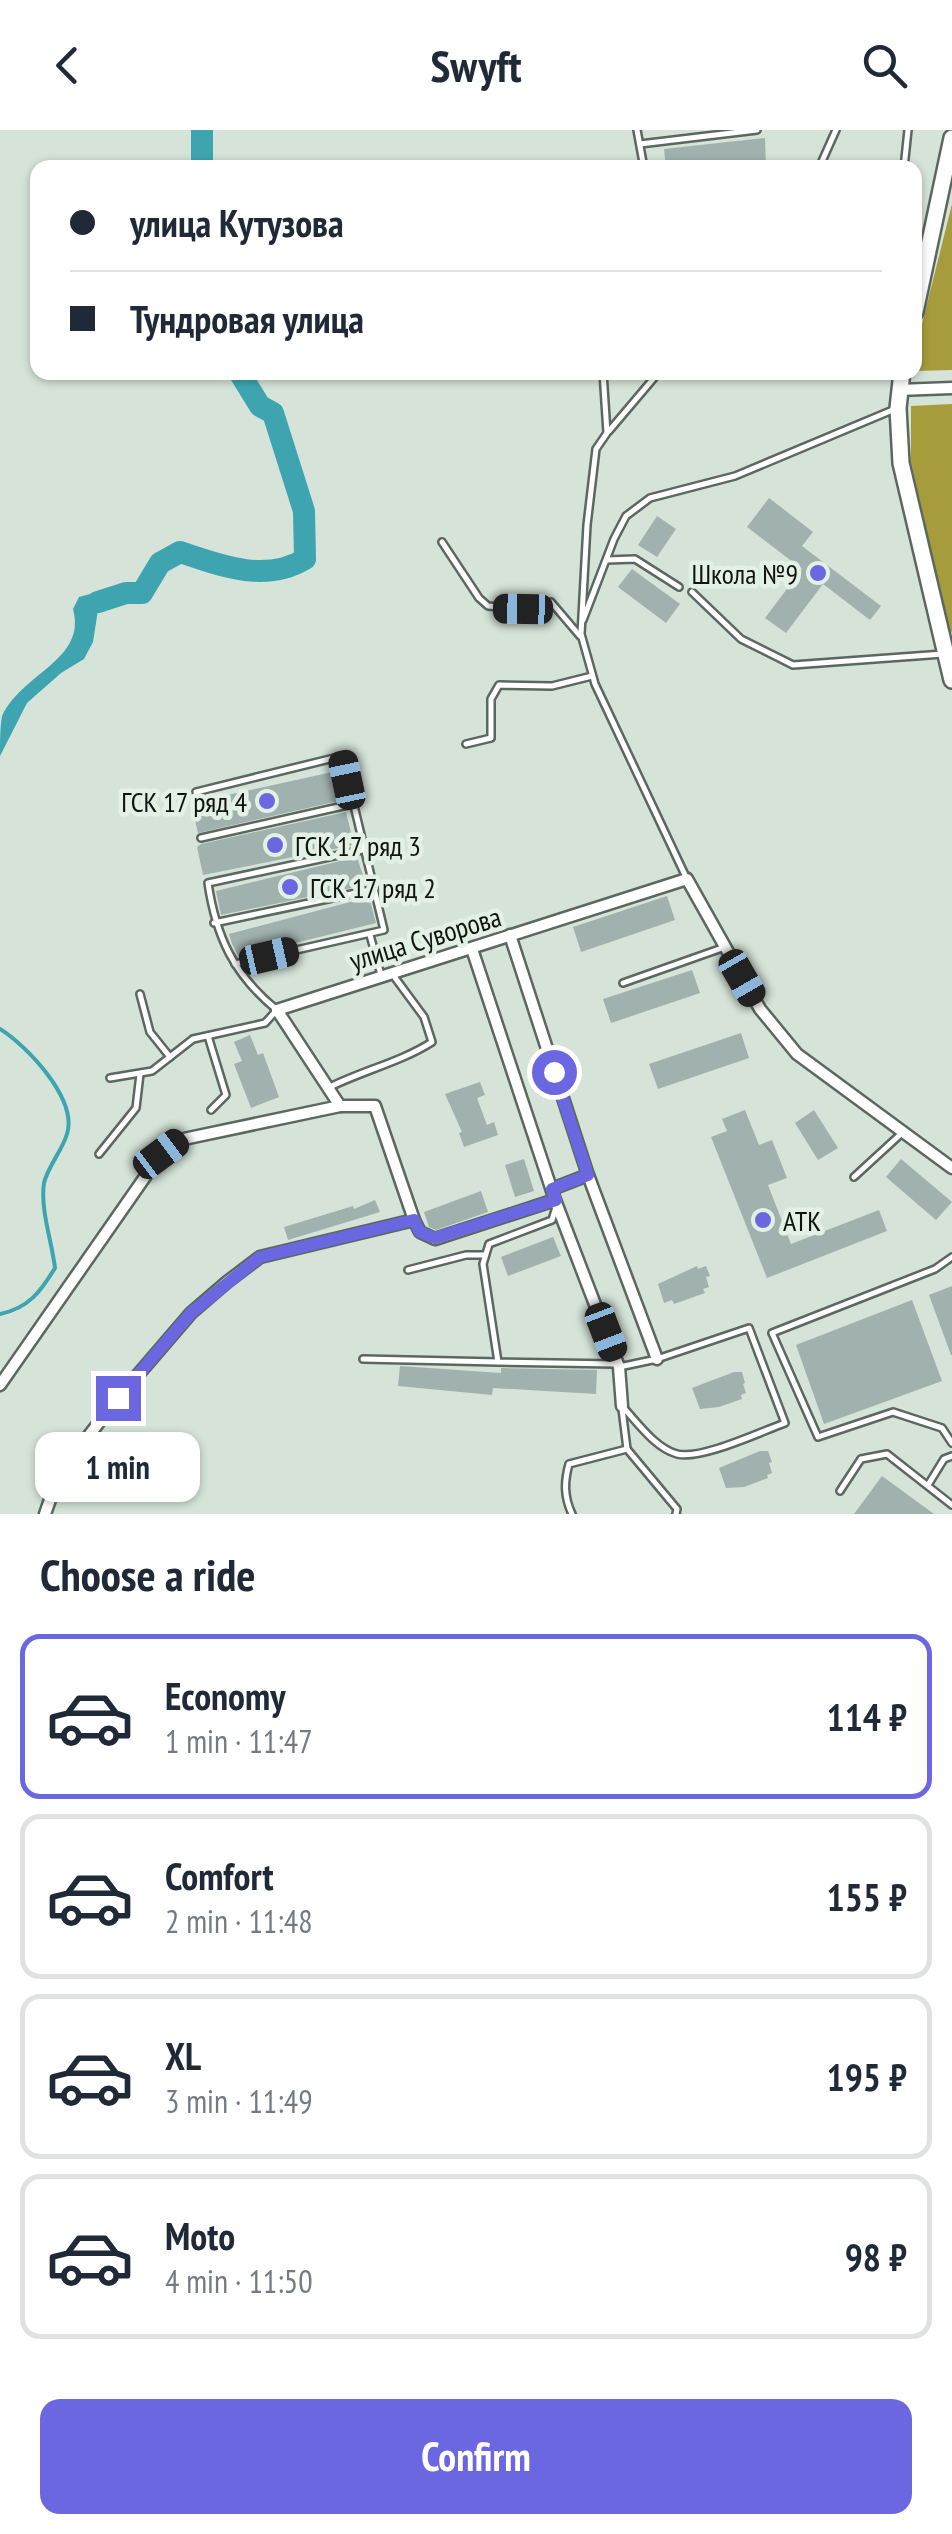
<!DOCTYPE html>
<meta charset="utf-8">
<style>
:root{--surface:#fff;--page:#f2f2f3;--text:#1f2937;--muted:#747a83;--line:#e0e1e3;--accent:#6b67e1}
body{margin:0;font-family:"PT Sans Narrow",sans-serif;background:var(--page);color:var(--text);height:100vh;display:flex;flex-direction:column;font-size:38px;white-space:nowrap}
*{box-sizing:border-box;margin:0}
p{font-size:32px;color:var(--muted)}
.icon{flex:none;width:55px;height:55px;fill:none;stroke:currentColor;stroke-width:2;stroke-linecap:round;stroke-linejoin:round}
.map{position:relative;height:1384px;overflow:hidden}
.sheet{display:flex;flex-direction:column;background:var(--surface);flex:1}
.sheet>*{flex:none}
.hud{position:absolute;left:30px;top:30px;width:892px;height:220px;border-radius:20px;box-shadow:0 2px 8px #0004;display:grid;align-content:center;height:220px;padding:0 40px;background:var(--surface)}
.end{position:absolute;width:45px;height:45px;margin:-22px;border:12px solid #6b67e1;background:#fff;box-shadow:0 0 0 5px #fff}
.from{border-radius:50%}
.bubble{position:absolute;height:70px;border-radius:20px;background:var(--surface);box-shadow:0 2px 8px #0004;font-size:32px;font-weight:700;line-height:70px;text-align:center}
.car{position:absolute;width:30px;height:60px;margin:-30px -15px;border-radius:12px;box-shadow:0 0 8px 2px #0007;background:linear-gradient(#222 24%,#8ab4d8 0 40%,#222 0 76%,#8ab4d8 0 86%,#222 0)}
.hud b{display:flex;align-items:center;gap:35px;height:95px;font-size:38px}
.hud b+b{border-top:2px solid var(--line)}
.hud i{width:25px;height:25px;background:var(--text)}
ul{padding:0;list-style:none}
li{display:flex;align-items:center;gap:30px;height:165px;margin:0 20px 15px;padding:0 20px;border:5px solid var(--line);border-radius:20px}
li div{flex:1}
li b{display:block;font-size:38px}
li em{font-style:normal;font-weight:700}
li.selected{border-color:var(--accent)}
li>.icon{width:90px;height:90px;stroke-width:1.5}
h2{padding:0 40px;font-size:45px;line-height:120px}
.button{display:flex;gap:20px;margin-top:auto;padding:20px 40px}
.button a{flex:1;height:115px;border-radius:20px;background:var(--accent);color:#fff;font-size:40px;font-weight:700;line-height:115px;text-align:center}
header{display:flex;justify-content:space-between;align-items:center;height:130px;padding:0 40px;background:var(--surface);font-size:45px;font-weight:700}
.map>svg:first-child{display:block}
.forest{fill:#a79c3b}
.water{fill:#3ea5b0}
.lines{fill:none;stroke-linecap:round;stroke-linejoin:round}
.stream{stroke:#3ea5b0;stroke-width:4}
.river{stroke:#3ea5b0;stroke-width:22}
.building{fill:#a1b2ae}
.lane-casing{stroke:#5b685f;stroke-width:10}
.street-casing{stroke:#5b685f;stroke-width:15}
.secondary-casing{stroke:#5b685f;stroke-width:20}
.lane{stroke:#fff;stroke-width:5}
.street{stroke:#fff;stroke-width:10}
.secondary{stroke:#fff;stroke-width:15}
.route{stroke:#6b67e1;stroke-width:12}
.poi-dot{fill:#6b67e1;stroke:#e2f0e5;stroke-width:4}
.labels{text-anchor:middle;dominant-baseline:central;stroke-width:9;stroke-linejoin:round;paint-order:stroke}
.poi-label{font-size:28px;fill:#0f1410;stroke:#e2f0e5;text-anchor:start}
.street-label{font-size:28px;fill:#0f1410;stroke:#e2f0e5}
</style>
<header><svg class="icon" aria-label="back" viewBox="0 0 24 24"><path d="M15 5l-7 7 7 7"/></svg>Swyft<svg class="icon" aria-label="search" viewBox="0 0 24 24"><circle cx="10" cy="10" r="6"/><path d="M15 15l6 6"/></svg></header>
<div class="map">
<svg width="952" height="1384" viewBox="0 0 952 1384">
<rect width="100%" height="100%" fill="#d5e3d8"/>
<g class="forest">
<path d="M952,74V240L915,241V222Z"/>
<path d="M952,274V503L947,495L911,332V276Z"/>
</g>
<path class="water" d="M105,460L126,463L98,480L93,512L84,529L61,543L27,573L0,626C0,614 0,597 2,586C23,542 87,530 73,479L79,467Z"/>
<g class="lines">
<path class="stream" d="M0,899C27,916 78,969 67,1004C62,1021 48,1036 44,1053C40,1079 52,1112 55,1138C41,1161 29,1178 0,1184"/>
<g class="river">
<path d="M202,38V0"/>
<path d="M98,472L126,463H142L160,433L180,422C221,436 266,453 305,429L304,381L273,283L260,276L239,242"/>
</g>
</g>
<g class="building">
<path d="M765,8L766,38H666L664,19Z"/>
<path d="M769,368L813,402L802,416L881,476L870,490L823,454L786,503L765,488L802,439L747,397Z"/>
<path d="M657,386L676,399L657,427L638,415Z"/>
<path d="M632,439L680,474L666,493L618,457Z"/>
<path d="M337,641L343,670L198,703L191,673Z"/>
<path d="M346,682L354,715L203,745L197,717L201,714Z"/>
<path d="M357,727L366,755L221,785L216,761Z"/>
<path d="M667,766L675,790L581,822L573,797Z"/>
<path d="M369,767L376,793L239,827L232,814L229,804Z"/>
<path d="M692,840L700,863L611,893L603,869Z"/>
<path d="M741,903L749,928L658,959L649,934Z"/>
<path d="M250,905L258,925L263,923L279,967L251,978L234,934L242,931L234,912Z"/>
<path d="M480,952L485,965L477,968L487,995L494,992L498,1005L464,1017L459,1003L462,1002L445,964Z"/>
<path d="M745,980L759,1015L772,1010L787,1048L768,1055L791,1114L879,1080L887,1101L767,1148L711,1007L727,1001L722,989Z"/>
<path d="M814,980L838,1018L818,1030L795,993Z"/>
<path d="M524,1029L534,1061L515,1067L505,1035Z"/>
<path d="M901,1029L952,1072L936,1090L886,1047Z"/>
<path d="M481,1061L488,1082L436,1100L429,1097L424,1082Z"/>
<path d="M375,1070L380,1082L288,1110L284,1097L353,1076L354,1079Z"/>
<path d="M553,1107L561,1126L508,1146L501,1127Z"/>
<path d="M697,1136L698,1139L706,1136L710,1146L706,1147L709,1157L703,1159L705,1163L674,1174L672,1170L664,1173L658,1154Z"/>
<path d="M952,1156V1225H951L929,1165Z"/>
<path d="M912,1170L942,1251L824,1294L796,1215Z"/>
<path d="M400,1236L501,1243V1238L597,1240L596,1264L493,1258L492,1265L398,1256Z"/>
<path d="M734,1242H742L745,1253L743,1254L746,1263L741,1265L742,1269L719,1277L700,1279L692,1258Z"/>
<path d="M760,1321H768L772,1332L769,1333L772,1343L767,1345L768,1348L744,1357L726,1358L719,1338Z"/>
<path d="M882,1346L934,1384H854Z"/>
</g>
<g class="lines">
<g class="lane-casing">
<g id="lane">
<path d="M637,0L644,38"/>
<path d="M640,14L757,0"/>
<path d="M819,38L836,0"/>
<path d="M904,38L908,0"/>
<path d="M603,242L607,303L596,319L587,395L581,504L595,554L686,747"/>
<path d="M609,301L659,242"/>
<path d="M442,412L479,468L488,476L523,479L551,472L580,506"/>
<path d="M607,430L635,429L679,457"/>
<path d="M692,462L741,509L793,535L943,524"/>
<path d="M583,490L614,409L626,386L650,368L735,346L895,279"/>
<path d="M466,614L491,608V569L499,555L552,556L592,546"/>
<path d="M196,662L342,626L384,800L235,834"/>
<path d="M201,708L352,674"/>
<path d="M214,793L375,759"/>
<path d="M370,805L381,845"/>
<path d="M623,853L725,817"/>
<path d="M140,864L150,902L170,927"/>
<path d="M208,906L226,965L211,980"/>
<path d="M110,948L152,941L193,909L265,893L277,880C234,845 216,807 208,753L362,720"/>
<path d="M328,958C361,941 401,932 432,912L424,887L393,845"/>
<path d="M99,1024L136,978L140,944"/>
<path d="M854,1047L902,1003"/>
<path d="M556,1077L552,1090L489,1114L483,1134L498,1232L616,1234"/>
<path d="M952,1127L935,1139L772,1203L818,1307L893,1282L942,1298L952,1313"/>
<path d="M408,1140L466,1125H485"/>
<path d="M363,1229L498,1232"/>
<path d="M619,1237L657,1229L749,1198L785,1293C760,1302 701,1330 677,1324C655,1318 637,1292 622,1276"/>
<path d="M622,1279L627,1319L677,1379L676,1384"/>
<path d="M928,1355L944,1329L952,1326"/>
<path d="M840,1361L861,1329L887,1324L952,1375"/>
<path d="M572,1384C564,1367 564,1352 569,1334L627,1319"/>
</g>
</g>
<g class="street-casing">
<g id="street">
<path d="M898,260L952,258"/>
<path d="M510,805L588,1045L657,1229"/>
<path d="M472,819L555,1070L619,1237L622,1276"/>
<path d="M340,976H375L414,1090L420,1102L435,1109L555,1070"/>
<path d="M552,1059L588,1045"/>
<path d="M0,1255L161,1024L179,1010L340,976L277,880L687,749L760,879L797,924L952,1038"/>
<path d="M45,1384L59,1344L118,1268L191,1183L227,1152L260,1127L414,1090"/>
</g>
</g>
<g class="secondary-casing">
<g id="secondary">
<path d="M915,182L952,8"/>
<path d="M902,242L898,278L901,333L952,550"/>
</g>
</g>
<use href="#lane" class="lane"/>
<use href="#street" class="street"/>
<use href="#secondary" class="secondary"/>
</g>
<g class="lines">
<path class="route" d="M118,1268L191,1183L260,1127L414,1090L420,1102L435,1108L556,1070L552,1059L588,1045L554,942"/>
</g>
<g class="poi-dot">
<circle cx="818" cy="443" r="10"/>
<circle cx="267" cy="671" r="10"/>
<circle cx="275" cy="715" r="10"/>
<circle cx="290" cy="757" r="10"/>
<circle cx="763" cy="1090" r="10"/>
</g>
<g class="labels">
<g class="poi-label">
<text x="798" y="443" text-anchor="end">Школа №9</text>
<text x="247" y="671" text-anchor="end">ГСК 17 ряд 4</text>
<text x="295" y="715">ГСК 17 ряд 3</text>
<text x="310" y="757">ГСК 17 ряд 2</text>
<text x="783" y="1090">АТК</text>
</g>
<g class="street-label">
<text transform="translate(425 808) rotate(-17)">улица Суворова</text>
</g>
</g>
</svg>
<i class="end from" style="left:554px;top:942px"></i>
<i class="end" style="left:118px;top:1268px"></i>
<div class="bubble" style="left:35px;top:1302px;width:165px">1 min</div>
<i class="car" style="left:523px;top:479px;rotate:271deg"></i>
<i class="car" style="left:347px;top:650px;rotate:348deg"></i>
<i class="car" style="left:269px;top:826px;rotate:77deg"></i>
<i class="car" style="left:742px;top:848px;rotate:150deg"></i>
<i class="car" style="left:161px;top:1024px;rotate:53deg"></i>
<i class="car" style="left:606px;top:1202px;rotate:159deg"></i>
<div class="hud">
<b><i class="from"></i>улица Кутузова</b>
<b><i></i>Тундровая улица</b>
</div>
</div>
<section class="sheet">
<h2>Choose a ride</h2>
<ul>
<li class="selected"><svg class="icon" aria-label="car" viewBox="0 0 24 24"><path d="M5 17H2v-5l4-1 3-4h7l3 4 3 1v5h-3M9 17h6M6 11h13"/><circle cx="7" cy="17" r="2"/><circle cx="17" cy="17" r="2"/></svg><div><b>Economy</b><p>1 min · 11:47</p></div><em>114 ₽</em></li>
<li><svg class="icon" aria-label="car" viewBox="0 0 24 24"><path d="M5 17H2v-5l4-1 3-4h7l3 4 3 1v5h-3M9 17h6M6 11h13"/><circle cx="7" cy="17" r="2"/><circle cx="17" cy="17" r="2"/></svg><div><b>Comfort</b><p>2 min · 11:48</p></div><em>155 ₽</em></li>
<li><svg class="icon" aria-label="car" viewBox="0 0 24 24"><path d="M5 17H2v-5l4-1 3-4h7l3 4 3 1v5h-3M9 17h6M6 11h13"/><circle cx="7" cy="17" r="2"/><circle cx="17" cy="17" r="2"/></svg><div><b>XL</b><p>3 min · 11:49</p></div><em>195 ₽</em></li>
<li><svg class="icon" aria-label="car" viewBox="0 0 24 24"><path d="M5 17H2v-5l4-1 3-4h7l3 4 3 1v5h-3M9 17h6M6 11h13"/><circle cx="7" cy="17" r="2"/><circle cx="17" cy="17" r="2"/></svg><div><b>Moto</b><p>4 min · 11:50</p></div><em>98 ₽</em></li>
</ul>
<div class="button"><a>Confirm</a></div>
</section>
